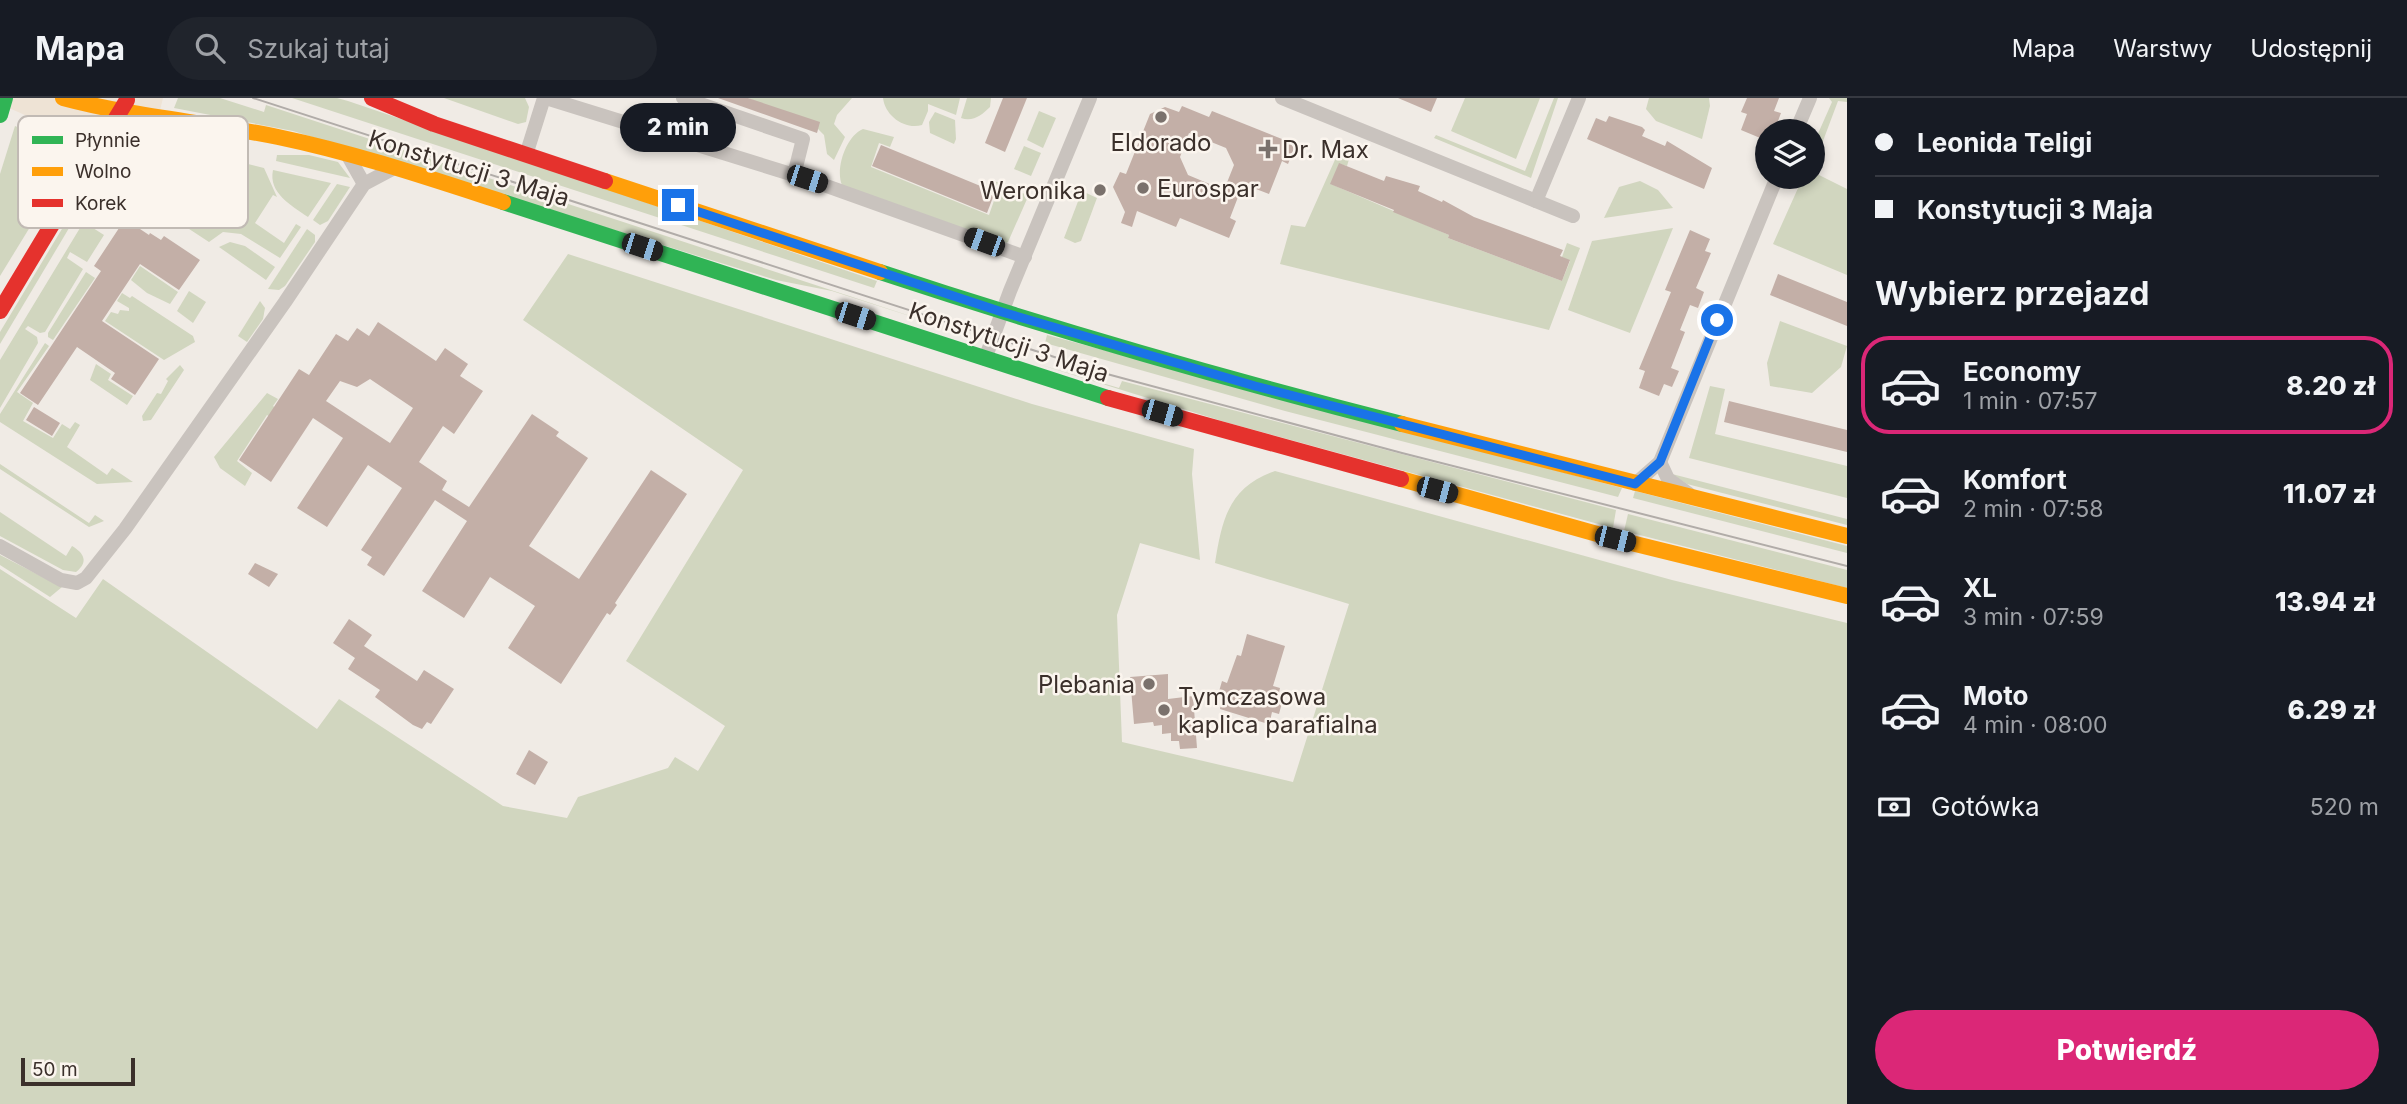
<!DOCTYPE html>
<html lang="pl">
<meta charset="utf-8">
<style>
:root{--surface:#171b24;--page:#20242c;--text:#f1f3f6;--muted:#9ea1a6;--line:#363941;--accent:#db2777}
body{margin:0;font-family:Inter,sans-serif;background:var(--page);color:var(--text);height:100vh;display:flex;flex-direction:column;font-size:26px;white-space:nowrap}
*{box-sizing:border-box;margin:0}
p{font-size:23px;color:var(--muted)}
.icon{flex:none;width:38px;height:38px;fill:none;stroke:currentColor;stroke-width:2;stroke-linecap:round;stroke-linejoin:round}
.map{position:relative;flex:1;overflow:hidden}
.drawer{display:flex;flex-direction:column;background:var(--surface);width:560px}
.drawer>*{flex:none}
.top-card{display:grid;align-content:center;height:154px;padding:0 28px;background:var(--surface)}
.tools{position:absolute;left:1755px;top:21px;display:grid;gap:14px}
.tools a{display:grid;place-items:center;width:70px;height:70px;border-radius:50%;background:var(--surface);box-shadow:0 4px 10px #0003;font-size:35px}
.scale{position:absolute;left:21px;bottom:18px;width:114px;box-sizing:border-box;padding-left:7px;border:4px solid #3b302b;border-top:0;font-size:19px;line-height:24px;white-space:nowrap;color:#3b302b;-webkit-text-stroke:5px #fbf5ee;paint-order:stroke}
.end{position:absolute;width:32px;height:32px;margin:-16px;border:9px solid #1a73e8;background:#fff;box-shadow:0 0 0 4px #fff}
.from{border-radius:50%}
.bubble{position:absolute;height:49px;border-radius:24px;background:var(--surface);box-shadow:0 4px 10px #0003;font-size:23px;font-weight:800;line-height:49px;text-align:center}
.car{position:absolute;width:21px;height:42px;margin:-21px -10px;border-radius:9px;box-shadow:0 0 5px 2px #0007;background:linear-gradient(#222 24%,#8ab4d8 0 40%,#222 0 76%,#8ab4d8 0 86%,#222 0)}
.top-card b{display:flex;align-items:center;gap:24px;height:66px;font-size:26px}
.top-card b+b{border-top:2px solid var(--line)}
.top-card i{width:18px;height:18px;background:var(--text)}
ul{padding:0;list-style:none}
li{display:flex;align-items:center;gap:21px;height:98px;margin:0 14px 10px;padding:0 14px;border:4px solid transparent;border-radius:28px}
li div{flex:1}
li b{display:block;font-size:26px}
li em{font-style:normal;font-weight:800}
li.selected{border-color:var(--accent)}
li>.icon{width:63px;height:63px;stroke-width:1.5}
h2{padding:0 28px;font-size:32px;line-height:84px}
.pay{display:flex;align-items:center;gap:18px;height:77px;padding:0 28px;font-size:26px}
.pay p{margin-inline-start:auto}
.primary-button{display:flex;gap:14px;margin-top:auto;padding:14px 28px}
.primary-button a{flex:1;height:80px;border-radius:42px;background:var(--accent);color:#fff;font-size:28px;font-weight:800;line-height:80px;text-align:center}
header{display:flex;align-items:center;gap:42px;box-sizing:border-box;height:98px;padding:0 35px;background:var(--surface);border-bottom:2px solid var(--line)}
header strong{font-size:33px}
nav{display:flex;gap:38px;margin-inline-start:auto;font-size:24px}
.search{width:490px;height:63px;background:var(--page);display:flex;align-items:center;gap:18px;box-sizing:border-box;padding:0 24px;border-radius:38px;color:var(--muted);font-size:26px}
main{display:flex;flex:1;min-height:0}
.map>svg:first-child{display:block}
.green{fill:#d1d6bf}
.plaza{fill:#eee3d5}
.building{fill:#c3afa7;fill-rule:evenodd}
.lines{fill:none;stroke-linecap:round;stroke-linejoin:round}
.street{stroke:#c9c3be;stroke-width:14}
.fast{stroke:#30b455;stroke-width:16}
.slow{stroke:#ff9f0a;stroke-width:16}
.jam{stroke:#e5322d;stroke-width:16}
.tram{stroke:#b1aca8;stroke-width:2}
.route{stroke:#1a73e8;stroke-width:9}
.poi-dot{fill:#7a716c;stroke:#fbf5ee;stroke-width:2.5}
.labels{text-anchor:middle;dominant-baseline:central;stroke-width:5;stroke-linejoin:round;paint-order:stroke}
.poi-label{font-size:24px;fill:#3b302b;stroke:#fbf5ee;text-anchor:start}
.street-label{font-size:24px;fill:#3b302b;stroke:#fbf5ee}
.key{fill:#fbf5ee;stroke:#c1bab4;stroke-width:2}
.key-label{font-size:19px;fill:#3b302b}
</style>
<header>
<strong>Mapa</strong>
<div class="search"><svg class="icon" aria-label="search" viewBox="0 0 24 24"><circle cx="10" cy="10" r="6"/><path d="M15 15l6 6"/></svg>Szukaj tutaj</div>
<nav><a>Mapa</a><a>Warstwy</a><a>Udostępnij</a></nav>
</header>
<main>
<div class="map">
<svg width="1847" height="1006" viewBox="0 0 1847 1006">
<rect width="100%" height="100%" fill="#f0ebe5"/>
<g class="green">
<path d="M178,0H220L264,14L266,7L950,231L832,193L776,182L293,33L174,10Z"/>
<path d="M292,0H337L348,3L877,183L874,190Z"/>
<path d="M444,0H525L529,9L526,24L518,26Z"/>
<path d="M748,0H852L837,17L834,26L845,39L834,62L827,56L824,37L818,31Z"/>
<path d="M883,0H960L956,17L928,6V13L922,27C905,32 885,18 883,0Z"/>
<path d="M967,0H991L990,9C982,17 973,24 961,20Z"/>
<path d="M1465,0H1540L1516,61L1451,33Z"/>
<path d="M1554,0H1558L1531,80L1434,40L1436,37L1525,73Z"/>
<path d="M1649,0H1709L1710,8L1702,41L1656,23L1646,11Z"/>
<path d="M1829,0H1847V4L1838,3L1814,67L1813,47L1832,4Z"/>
<path d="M1039,13L1056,20L1043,50L1027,42Z"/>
<path d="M935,14L955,22L956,41L954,46L930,35L929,24Z"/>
<path d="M15,28L76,54L0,178V76Z"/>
<path d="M863,31L894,39L890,49L879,45L871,69L989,117L997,94L986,89L990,81L1025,96L1027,101L1008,144L1005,146L842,87C835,71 846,38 863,31Z"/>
<path d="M1024,48L1041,55L1031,78L1014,71Z"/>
<path d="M1338,55L1350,58L1347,68L1339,66L1331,86L1449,137L1448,140L1562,183L1570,163L1562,159L1567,145L1580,150L1549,232L1280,166L1291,127L1305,129Z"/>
<path d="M277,57H309L338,64L350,80L276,63Z"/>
<path d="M232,62L264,70L277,99L273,97L255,125L284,145L296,126L301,129L280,160L241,136L223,134L209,144L183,127L225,68Z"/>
<path d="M101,66L103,73L0,246V234Z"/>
<path d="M273,72L331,85L308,119C292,108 268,95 273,72Z"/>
<path d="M1813,74L1847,91V177L1773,146L1803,79H1813Z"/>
<path d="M1640,83L1658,92L1673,110L1604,120L1619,89Z"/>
<path d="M337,86L350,89L328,123L320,127L313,122Z"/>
<path d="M1082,93L1097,100L1081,143L1075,145L1064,140Z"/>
<path d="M100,97H108L118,105L112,106L102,100L92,123L93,130L104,137L87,164L70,154L67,160L83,171L45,234L40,235L28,228L25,231L37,239L38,245L0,310V262Z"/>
<path d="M1673,130L1630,235L1568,212L1592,143Z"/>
<path d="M307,131L315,137V144L285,188L279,192L268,191Z"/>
<path d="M230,144L245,148L275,169L266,182L219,149Z"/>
<path d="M568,156L1032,306L1194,351L1192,376L1200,462L1140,445L1117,517L1122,644L1293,684L1349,506L1215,465C1222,421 1229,389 1275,373L1672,482L1847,525V1006H0V471L76,520L103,481L317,631L339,601L503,708L567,720L578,699L668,670L675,659L698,673L725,628L626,563L743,372L523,222Z"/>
<path d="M140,168L178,194L170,206L147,195L131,182Z"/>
<path d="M86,174L95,180L53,242L48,239V235Z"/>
<path d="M189,193L206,204L193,225L177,213Z"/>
<path d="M122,195L130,200L132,198L193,238L195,244L164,262L105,223L111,214L118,216L120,212L129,213V210L117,203Z"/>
<path d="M260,203L265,210L263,221L247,244L238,238Z"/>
<path d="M1780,223L1847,248L1841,269L1812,295L1770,288L1767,265Z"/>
<path d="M1047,237L1622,390L1618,399L1285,313L1045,245Z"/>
<path d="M45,245L49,248L17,294L33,305L23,323L53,340L62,326L70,331L75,324L80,327L67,349L107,377L112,370L133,384L97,386L0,324V316Z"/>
<path d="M96,266L111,276L108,282L133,298L127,307L90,282Z"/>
<path d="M1038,266L1119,290L1122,283L1616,412L1613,430L1225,324Z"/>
<path d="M180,267L184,272L151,322L143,323L142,318L157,295L161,296L168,283L166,281Z"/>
<path d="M1710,288L1725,291L1715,336L1847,368V400L1689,360Z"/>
<path d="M267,295L278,301L273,308L282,315L276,323L267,317L237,363L252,375L245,388L220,370L214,359Z"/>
<path d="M0,366L89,425L95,417L104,423L89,429L0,371Z"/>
<path d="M1672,376L1847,421V427L1687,386Z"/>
<path d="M1635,393L1847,448V455L1633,400Z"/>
<path d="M0,414L66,458L72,448C84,455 89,464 76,474L63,472L0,438Z"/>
<path d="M1628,416L1847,472V490L1624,433Z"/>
<path d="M0,457L62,489L50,499L0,467Z"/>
</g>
<path class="plaza" d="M0,0H163L157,25L138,27L125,33L106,53L0,6Z"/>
<g class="building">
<path d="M718,0H748L820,24L817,35Z"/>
<path d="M1003,0H1027L1005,54L985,45Z"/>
<path d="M1398,0H1437L1431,14Z"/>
<path d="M1747,0H1779L1774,13L1781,15L1775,31L1770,29L1765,42L1741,32L1747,16L1741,14Z"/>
<path d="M1182,8L1209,19L1212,13L1292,45L1294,51L1288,66L1282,63L1269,96L1243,86L1230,120L1236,123L1229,140L1180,120L1176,129L1137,113L1132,129L1121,125L1125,114L1113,89L1120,74L1126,76L1150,16L1165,9L1179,14ZM1189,35L1226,50L1234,67L1224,92L1188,77L1180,59Z"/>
<path d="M1609,18L1642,29L1645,32L1642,38L1665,48L1667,43L1712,70L1704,91L1587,41L1596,20L1606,24Z"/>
<path d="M881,47L995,94L987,115L872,68Z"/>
<path d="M1339,65L1384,83L1386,78L1420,88L1418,93L1442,104L1443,102L1474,119L1563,152L1560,158L1570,162L1562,183L1448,140L1449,137L1393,114L1394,112L1330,86Z"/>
<path d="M125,121L149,137L150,135L161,142L164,138L200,162L179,192L140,166L102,223L159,261L135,297L111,281L115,275L77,249L38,307L20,295L101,173L94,168Z"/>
<path d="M1690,132L1710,141L1705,153L1711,155L1696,190L1704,194L1698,210L1690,207L1680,232L1685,234L1671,270L1679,273L1672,289L1664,286L1659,298L1639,290L1645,273L1639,271L1671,194L1665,192Z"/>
<path d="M1778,176L1847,204V228L1770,197Z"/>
<path d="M378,224L436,263L445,250L468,266L460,278L483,293L454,336L443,328L419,364L447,383L442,392L469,409L532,316L559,334L556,338L588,360L529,448L579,481L651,372L687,396L615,505L617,507L610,517L607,515L561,586L508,550L535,508L490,479L464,520L422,493L467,423L435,402L384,478L367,467L372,459L361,452L402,390L368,367L327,429L297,410L343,340L313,320L271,384L239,362L299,271L309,277L336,236L348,243L357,230L369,238ZM370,281L413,310L390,345L326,303L340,283L357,289Z"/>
<path d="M1729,303L1847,332V354L1724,324Z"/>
<path d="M34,309L60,325L52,338L26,322Z"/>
<path d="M255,465L278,476L269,489L248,476Z"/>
<path d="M349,521L372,537L364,548L417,583L424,572L454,591L431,626L427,624L422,631L413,627L375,599L380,592L348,571L355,560L333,545Z"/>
<path d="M1247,536L1285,548L1273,588L1280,590L1278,599L1283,601L1279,616L1272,614L1270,623L1266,621L1265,625L1220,611L1223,598L1218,597L1222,583L1227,585L1237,557L1241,558Z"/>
<path d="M1168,576V601L1193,598L1197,650L1180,651L1179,643H1171V635L1162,636V627L1154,628L1153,624L1134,626L1130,579Z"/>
<path d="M529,652L548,664L535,687L516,676Z"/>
</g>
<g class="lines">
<g class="street">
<path d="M546,0L794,77L803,41L683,0"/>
<path d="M1282,0L1573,118"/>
<path d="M1796,33L1810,0"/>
<path d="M347,56L364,86"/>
<path d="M526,57L544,0"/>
<path d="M807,81L1025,159"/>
<path d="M1536,103L1579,0"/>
<path d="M985,261L1010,193L1090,0"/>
<path d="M1660,364L1668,381L1689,396"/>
<path d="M1635,386L1660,364L1777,79"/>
<path d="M0,448L61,482L77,485L86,480L125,431L285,204L364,86L396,69"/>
</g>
<g class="fast">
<path d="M0,17L5,0"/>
<path d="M503,104L1108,300"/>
<path d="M880,174C1052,231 1226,281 1402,326"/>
</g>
<g class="slow">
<path d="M63,0C134,19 206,24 278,39C355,55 429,80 503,104"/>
<path d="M605,83L880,174"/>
<path d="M1402,326L1847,438"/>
<path d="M1401,381L1615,441L1847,498"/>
</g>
<g class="jam">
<path d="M372,0L434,26L605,83"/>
<path d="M0,213L127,2"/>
<path d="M1108,300L1401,381"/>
</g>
<path class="tram" d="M253,0L1107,276L1402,355L1847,468"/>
</g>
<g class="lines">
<path class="route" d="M678,107L1002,214L1255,288L1635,386L1660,364L1717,222"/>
</g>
<g class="poi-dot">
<circle cx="1161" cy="19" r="7"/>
<path d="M1264.5 40.5h7v7h7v7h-7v7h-7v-7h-7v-7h7z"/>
<circle cx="1143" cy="90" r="7"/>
<circle cx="1100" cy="92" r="7"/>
<circle cx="1149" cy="586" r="7"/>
<circle cx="1164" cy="612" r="7"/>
</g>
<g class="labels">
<g class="poi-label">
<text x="1161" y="44" text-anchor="middle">Eldorado</text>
<text x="1282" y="51">Dr. Max</text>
<text x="1157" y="90">Eurospar</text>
<text x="1086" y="92" text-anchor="end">Weronika</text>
<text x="1135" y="586" text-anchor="end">Plebania</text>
<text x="1178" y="598">Tymczasowa<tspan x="1178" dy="28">kaplica parafialna</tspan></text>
</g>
<g class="street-label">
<text transform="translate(469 70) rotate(17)">Konstytucji 3 Maja</text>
<text transform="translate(1009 244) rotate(18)">Konstytucji 3 Maja</text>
</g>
</g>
<rect x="18" y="18" width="230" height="112" rx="10" class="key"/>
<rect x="32" y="38" width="31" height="8" fill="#30b455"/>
<rect x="32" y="69" width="31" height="9" fill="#ff9f0a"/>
<rect x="32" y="101" width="31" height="8" fill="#e5322d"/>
<g class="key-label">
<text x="75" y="49">Płynnie</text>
<text x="75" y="80">Wolno</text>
<text x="75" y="112">Korek</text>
</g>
</svg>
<div class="tools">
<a><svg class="icon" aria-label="layers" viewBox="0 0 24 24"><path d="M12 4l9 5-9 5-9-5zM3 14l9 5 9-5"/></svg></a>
</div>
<div class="scale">50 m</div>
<i class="end from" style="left:1717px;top:222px"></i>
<i class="end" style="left:678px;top:107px"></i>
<div class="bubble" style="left:620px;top:5px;width:116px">2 min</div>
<i class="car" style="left:807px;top:81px;rotate:108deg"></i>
<i class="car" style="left:984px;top:144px;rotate:290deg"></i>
<i class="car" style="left:642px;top:149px;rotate:108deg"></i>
<i class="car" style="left:855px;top:218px;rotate:108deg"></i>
<i class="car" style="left:1162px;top:315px;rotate:106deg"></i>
<i class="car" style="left:1437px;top:392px;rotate:105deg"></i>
<i class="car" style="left:1615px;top:441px;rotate:104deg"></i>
</div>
<section class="drawer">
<div class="top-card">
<b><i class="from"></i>Leonida Teligi</b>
<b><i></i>Konstytucji 3 Maja</b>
</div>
<h2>Wybierz przejazd</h2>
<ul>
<li class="selected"><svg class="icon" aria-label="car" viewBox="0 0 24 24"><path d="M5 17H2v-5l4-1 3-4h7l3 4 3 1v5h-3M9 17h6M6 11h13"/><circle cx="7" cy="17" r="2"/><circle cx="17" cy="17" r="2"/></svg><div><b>Economy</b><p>1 min · 07:57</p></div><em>8.20 zł</em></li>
<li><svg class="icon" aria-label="car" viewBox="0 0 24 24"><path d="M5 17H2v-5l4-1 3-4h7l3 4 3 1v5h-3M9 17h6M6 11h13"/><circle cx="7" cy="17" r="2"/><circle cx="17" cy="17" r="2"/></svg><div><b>Komfort</b><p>2 min · 07:58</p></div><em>11.07 zł</em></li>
<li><svg class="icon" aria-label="car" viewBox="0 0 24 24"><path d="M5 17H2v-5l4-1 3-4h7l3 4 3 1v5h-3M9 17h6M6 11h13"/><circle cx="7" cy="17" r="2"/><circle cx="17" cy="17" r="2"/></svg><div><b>XL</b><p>3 min · 07:59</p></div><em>13.94 zł</em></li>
<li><svg class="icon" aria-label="car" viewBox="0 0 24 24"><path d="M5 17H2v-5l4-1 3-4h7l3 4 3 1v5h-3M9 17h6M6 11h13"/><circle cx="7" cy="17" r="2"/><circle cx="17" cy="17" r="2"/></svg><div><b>Moto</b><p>4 min · 08:00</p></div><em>6.29 zł</em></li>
</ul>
<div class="pay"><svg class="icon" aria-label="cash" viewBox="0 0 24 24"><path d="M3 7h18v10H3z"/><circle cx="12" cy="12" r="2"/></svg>Gotówka<p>520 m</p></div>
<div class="primary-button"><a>Potwierdź</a></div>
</section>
</main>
